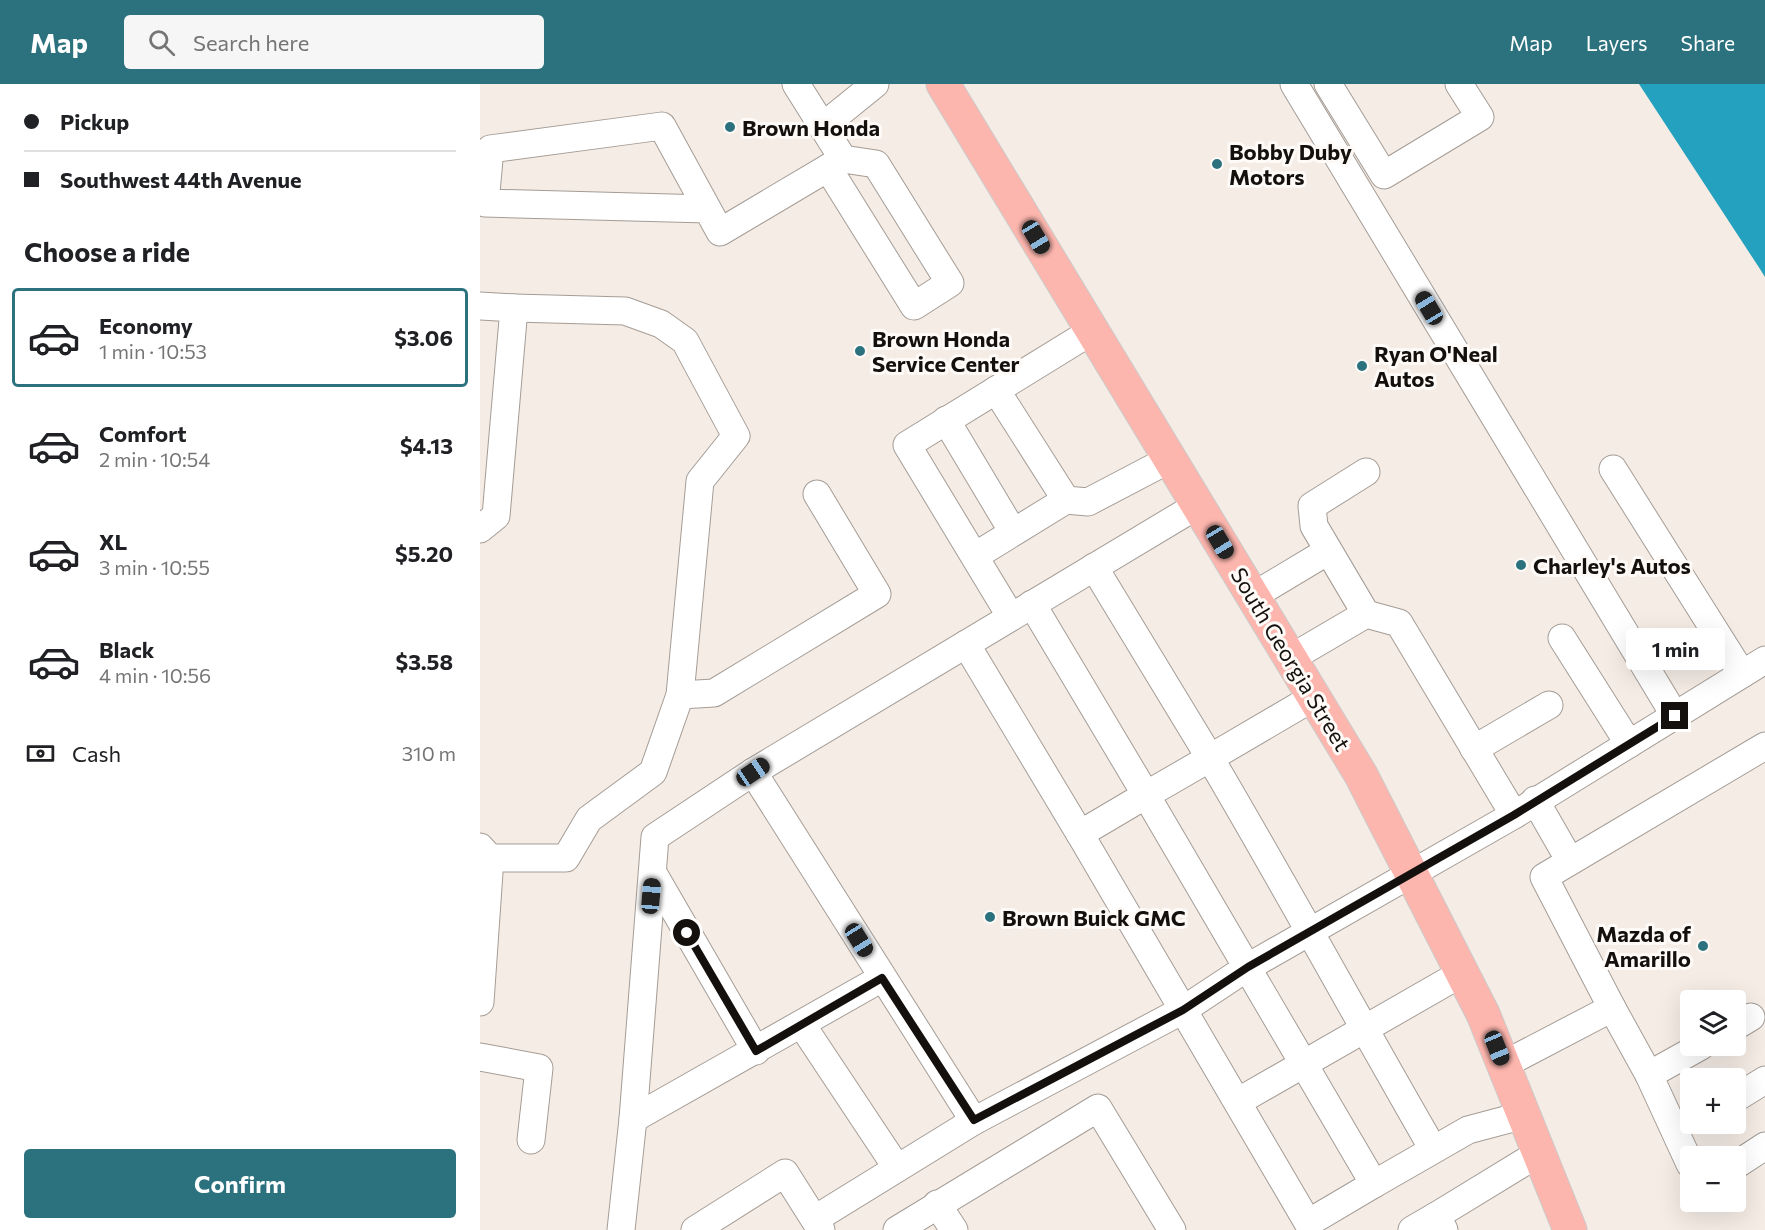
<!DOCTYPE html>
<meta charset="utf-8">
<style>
:root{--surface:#fff;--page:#f6f6f6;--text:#202124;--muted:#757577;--line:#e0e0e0;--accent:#2b727e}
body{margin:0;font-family:Commissioner,sans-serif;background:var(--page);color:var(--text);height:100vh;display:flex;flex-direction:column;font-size:22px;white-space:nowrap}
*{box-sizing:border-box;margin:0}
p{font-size:20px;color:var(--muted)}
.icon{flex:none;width:33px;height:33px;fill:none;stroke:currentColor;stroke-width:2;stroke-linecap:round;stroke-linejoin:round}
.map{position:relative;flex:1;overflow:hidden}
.drawer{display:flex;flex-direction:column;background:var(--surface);width:480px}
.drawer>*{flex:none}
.banner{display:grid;align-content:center;height:132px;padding:0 24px;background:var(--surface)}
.buttons{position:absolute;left:1200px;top:906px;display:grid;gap:12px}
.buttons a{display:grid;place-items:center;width:66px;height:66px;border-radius:6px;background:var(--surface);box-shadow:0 6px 24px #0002;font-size:30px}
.end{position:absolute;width:27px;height:27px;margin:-14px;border:8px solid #13100d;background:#fff;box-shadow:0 0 0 3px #fff}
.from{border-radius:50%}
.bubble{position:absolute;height:42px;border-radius:6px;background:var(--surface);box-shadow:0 6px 24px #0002;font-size:20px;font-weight:700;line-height:42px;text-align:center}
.car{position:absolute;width:18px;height:36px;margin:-18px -9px;border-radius:8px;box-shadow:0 0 4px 2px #0007;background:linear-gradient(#222 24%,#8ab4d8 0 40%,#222 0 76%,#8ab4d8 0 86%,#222 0)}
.banner b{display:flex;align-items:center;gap:21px;height:57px;font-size:22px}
.banner b+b{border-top:2px solid var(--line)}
.banner i{width:15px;height:15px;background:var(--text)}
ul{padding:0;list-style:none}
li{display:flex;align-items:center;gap:18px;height:99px;margin:0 12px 9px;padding:0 12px;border:3px solid transparent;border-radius:6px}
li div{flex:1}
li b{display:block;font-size:22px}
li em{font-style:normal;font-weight:700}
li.on{border-color:var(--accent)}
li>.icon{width:54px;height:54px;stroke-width:1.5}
h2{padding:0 24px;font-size:27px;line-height:72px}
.pay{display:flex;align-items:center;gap:15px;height:66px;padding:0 24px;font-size:22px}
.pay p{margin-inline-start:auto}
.primary-button{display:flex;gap:12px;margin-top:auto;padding:12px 24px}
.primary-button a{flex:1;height:69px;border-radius:6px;background:var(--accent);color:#fff;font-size:24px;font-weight:700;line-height:69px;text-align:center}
header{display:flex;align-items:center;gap:36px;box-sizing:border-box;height:84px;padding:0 30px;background:var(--accent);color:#fff}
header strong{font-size:28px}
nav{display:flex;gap:33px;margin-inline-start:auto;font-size:21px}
.search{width:420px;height:54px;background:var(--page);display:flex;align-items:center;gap:15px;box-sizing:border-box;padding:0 21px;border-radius:6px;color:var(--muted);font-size:22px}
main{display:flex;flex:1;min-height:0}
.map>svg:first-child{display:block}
.water{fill:#23a1be}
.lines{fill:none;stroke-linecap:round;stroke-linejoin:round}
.minor-casing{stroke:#a49c96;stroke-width:29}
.major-casing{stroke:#cbcaca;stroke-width:35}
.minor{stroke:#fff;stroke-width:27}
.major{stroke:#fdb6ae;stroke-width:33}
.route{stroke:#13100d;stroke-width:8}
.poi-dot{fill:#2b727e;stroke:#fefaf7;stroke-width:2}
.labels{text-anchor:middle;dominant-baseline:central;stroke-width:6;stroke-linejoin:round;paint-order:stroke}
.poi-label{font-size:22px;font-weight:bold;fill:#13100d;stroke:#fefaf7;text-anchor:start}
.street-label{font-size:22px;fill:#13100d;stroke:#fefaf7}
</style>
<header>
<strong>Map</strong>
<div class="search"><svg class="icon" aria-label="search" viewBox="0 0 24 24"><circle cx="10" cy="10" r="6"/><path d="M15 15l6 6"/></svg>Search here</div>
<nav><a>Map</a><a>Layers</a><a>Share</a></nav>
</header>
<main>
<section class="drawer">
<div class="banner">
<b><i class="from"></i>Pickup</b>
<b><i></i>Southwest 44th Avenue</b>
</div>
<h2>Choose a ride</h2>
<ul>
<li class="on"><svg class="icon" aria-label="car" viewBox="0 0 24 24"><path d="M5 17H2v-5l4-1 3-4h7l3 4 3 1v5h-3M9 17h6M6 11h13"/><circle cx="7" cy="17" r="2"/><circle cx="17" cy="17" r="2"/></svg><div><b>Economy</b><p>1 min · 10:53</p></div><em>$3.06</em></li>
<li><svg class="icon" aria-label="car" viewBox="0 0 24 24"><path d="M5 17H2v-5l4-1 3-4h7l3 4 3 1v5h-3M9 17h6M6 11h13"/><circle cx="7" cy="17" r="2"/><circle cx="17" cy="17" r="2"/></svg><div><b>Comfort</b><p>2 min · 10:54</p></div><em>$4.13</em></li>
<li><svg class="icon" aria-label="car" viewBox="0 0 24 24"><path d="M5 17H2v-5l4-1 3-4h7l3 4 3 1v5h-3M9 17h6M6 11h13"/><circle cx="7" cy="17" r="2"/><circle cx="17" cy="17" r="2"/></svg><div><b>XL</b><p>3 min · 10:55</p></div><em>$5.20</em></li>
<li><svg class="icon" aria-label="car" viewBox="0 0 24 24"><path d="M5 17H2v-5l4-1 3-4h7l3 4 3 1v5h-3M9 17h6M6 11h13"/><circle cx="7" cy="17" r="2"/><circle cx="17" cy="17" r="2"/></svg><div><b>Black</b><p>4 min · 10:56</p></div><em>$3.58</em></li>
</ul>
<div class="pay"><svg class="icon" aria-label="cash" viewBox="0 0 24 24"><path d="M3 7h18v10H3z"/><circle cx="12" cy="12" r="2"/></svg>Cash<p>310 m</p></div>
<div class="primary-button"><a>Confirm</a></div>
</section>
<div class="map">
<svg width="1285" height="1146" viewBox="0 0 1285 1146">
<rect width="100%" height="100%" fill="#f5ece5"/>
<path class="water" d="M1159,0H1285V193L1280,185Z"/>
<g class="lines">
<g class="minor-casing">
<g id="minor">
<path d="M814,0L1195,632"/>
<path d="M848,0L904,91L1000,33L979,0"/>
<path d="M342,43L395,0"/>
<path d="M348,84L434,222L470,199L396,80L363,75"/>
<path d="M227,125L5,119L10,65L182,42L240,148L363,75L316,0"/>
<path d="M0,222L34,224L16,432L0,445"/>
<path d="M34,224L145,227L181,240L205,257L256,352L220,397L200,611L234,609L397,510L337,410"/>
<path d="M466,336L533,448"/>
<path d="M1133,385L1262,590"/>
<path d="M886,388L832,422L834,442L886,530L919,539L1034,731"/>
<path d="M586,416L608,418L690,375"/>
<path d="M495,472L586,416L516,306"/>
<path d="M614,483L730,674L834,613"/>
<path d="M773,512L848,467"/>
<path d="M531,533L427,361L612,247"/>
<path d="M1082,554L1149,660"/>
<path d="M486,560L600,750L666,711L552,520"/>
<path d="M811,574L886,530"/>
<path d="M994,665L1069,621"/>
<path d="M1055,716L1090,777"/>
<path d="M600,750L828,1139L894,1100"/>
<path d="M0,763L10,774H86L109,735L173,688L200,611"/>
<path d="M173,789L276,967"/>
<path d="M0,918L10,774"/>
<path d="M1132,924L1169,991L1210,1080"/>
<path d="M322,941L417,1084"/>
<path d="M1256,942L1271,933"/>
<path d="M0,973L59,984L51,1056"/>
<path d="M1023,981L1132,924L1064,793L1285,662"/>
<path d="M1169,991L1221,962"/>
<path d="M1256,1014L1285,996"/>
<path d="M759,1017L982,889"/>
<path d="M153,1035L402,894"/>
<path d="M494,1037L703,926L768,883L1034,731L1285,576"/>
<path d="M953,1065C878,935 806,803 730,674L666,711L894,1100L988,1046L1044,1031"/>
<path d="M1256,1081L1285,1062"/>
<path d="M457,1120L474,1146"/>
<path d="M335,1135L494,1037L273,688L718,421"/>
<path d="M141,1146L153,1035L175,753L273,688"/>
<path d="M215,1146L305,1089L341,1146"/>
<path d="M417,1146L618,1024L692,1146"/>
<path d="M932,1146L956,1132"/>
<path d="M964,1146L956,1132L1059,1069"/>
</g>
</g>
<g class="major-casing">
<path id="major" d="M463,0L881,691L1003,930L1090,1146"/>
</g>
<use href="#minor" class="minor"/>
<use href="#major" class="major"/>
</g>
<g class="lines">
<path class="route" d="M207,849L276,967L402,894L494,1036L703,926L768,883L1034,731L1195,632"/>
</g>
<g class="poi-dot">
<circle cx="250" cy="43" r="6"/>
<circle cx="737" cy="80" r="6"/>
<circle cx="380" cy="267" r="6"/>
<circle cx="882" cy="282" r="6"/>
<circle cx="1041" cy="481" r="6"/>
<circle cx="510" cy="833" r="6"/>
<circle cx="1223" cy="862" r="6"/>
</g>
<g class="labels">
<g class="poi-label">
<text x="262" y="43">Brown Honda</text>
<text x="749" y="67">Bobby Duby<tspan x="749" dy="25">Motors</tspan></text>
<text x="392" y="254">Brown Honda<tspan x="392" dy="25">Service Center</tspan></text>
<text x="894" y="269">Ryan O'Neal<tspan x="894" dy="25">Autos</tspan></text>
<text x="1053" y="481">Charley's Autos</text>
<text x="522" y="833">Brown Buick GMC</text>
<text x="1211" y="849" text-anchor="end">Mazda of<tspan x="1211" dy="25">Amarillo</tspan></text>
</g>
<g class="street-label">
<text transform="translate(811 575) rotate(59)">South Georgia Street</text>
</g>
</g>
</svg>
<div class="buttons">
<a><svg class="icon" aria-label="layers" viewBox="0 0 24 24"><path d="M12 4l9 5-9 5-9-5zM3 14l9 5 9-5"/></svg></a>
<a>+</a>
<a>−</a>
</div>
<i class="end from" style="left:207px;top:849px"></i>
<i class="end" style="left:1195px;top:632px"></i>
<div class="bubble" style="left:1146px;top:544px;width:99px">1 min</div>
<i class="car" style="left:556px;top:153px;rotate:149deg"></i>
<i class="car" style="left:949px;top:224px;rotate:329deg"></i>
<i class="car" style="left:740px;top:458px;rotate:149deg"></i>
<i class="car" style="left:273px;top:688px;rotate:56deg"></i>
<i class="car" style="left:171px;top:812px;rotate:5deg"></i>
<i class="car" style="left:379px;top:856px;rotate:148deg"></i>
<i class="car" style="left:1017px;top:964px;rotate:158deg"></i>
</div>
</main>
